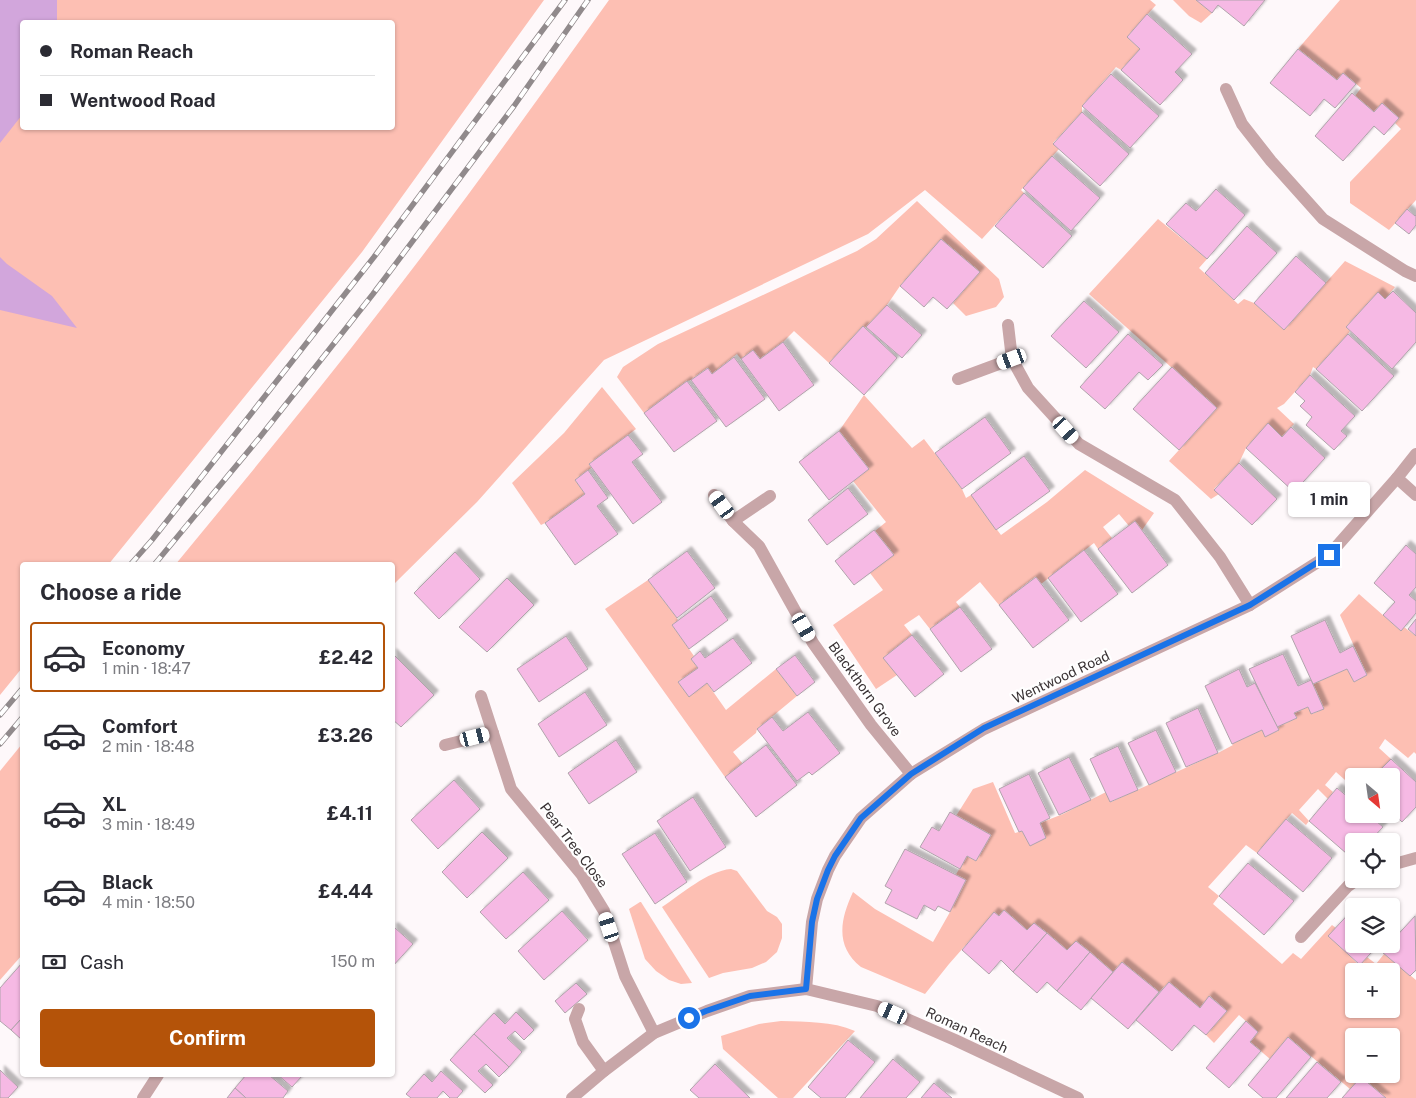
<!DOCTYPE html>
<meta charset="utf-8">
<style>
:root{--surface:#fff;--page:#f7f7f7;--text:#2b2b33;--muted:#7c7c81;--line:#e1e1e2;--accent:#b45309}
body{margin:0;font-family:"Public Sans",sans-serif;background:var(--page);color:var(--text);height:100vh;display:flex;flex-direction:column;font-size:19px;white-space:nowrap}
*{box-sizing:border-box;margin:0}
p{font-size:16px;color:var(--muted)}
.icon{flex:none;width:28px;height:28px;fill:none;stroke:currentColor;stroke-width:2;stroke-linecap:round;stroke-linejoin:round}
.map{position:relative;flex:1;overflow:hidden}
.panel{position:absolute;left:20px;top:562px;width:375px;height:515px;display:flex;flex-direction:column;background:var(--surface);border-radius:5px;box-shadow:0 1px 4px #0004}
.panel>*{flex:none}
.top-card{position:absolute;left:20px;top:20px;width:375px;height:110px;border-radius:5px;box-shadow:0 1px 4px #0004;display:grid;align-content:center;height:110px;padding:0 20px;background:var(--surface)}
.needle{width:32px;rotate:151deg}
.buttons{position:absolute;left:1345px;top:768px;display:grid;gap:10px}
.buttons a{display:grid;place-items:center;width:55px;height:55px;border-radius:5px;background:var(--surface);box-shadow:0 1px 4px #0004;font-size:25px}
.end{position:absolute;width:22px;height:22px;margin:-11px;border:6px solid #1a73e8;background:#fff;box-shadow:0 0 0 2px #fff}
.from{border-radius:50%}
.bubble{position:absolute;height:35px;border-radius:5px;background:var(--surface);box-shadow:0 1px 4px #0004;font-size:16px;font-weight:700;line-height:35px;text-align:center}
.car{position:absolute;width:15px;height:30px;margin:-15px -8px;border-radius:6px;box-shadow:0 0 4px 1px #0007;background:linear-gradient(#fff 24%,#345 0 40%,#fff 0 76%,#345 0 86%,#fff 0)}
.top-card b{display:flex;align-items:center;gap:18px;height:48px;font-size:19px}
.top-card b+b{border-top:1px solid var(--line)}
.top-card i{width:12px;height:12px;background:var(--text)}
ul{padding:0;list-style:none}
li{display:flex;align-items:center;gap:15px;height:70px;margin:0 10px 8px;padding:0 10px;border:2px solid transparent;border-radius:5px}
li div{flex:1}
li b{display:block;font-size:19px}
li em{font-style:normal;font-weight:700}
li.active{border-color:var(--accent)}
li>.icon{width:45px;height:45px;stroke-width:1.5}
h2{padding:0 20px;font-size:22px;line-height:60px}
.pay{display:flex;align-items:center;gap:12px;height:55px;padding:0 20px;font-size:19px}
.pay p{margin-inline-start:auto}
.button{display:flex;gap:10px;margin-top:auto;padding:10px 20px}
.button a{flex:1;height:58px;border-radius:5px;background:var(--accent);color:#fff;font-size:20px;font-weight:700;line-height:58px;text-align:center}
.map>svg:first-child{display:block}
.green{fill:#fdbfb3;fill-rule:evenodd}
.water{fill:#d2a6dc}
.building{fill:#f6b9e4;stroke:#b0a3ab;filter:url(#shadow)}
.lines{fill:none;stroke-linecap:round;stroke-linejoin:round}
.lane{stroke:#c8a6a8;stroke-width:12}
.street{stroke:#c8a6a8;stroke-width:12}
.rail-casing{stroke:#918a8c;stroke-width:5.5}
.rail{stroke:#fff;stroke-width:4;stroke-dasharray:11;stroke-linecap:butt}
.route{stroke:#1a73e8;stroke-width:6}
.labels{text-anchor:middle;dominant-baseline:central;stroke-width:4.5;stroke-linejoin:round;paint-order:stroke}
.street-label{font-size:14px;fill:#3a3335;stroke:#fff}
</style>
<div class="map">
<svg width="1416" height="1098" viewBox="0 0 1416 1098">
<defs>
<filter id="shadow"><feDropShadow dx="4.5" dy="-4.5" stdDeviation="1" flood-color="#0004"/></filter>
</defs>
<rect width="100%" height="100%" fill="#fef8fa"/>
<g class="green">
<path d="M0,0H544L362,252L108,565H22V668L0,695ZM22,22H392V128H22Z"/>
<path d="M609,0H1150L1156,5L1127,37L1140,49L1121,70L1116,67L1082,106V112L1053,143L1059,149L1021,190L1024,193L982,239L925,190L868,234L604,360L477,502L393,585L392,565H175C245,480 316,394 383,307C461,207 535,103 609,0Z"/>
<path d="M1173,0H1196L1212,13L1201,23L1189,16Z"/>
<path d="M1340,0H1416V200L1389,230L1350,203V182L1401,129L1395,123L1399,118L1382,103L1374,112L1355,96L1361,88L1343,73L1337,80L1298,49Z"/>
<path d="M917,201L999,279L1004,297L996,307L966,316L953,303L979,272L941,239L900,286L887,305L866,327H862L829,363L794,331L783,342L760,359H741L737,354L712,374L707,368L691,380L687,381L644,413L617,377L623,367L658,344L857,251L876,239Z"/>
<path d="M1158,219L1207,259L1199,268L1238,304L1244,299L1254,303L1284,330L1345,261L1395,287L1385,299L1378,292L1346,327L1350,331L1348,334L1316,369L1313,367L1310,375L1284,404L1277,408L1294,424L1282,437L1268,424L1246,448L1239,463L1214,489L1219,494L1211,499L1169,461L1217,408L1089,294Z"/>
<path d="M602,387L636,429L589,464L591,468L575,480L585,494L545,523L541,525L512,483L564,433Z"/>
<path d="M864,395L912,448L924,439L962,489L966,498L971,495L1001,535L1047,502L1085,470L1154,513L1142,530L1129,526L1119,514L1103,527L1112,538L1098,549L1094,543L1041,584L1035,577L999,605L980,582L956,602L960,607L930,629L919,615L904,625L912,635L884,658L897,675L876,689L833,625L883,590L870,573L893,554L875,531L886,522L853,481L869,469L839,431Z"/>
<path d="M648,580L677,618L678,621L672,625L694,656L691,659L698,668L678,682L689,696L707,683L726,710L776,669L797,696L757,729L756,733L733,752L743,764L725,777L605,609Z"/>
<path d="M1359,594L1401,631L1404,627L1416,636V754L1414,752L1408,758L1385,739L1379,748L1391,759L1374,776H1354V788L1336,772L1325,785L1333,792L1328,799L1318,789L1299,810L1309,821L1306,825L1292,813L1257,853L1246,845L1208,887L1219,896L1213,904L1282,964L1293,953L1301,959L1332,925L1336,928L1329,936L1359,965L1367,957L1376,964L1384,954L1416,980V1098H1386L1361,1077L1350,1089L1288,1037L1270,1059L1250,1042L1258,1032L1239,1015L1214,1043L1206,1035L1227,1011L1210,996L1200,1008L1169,982L1159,992L1122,962L1113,972L1076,941L1067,950L1034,923L1027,930L1004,910L999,916L994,913L949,964L925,994L861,967C835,946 840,920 853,892L875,909L933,942L950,912L955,876L967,856L976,861L991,835L956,816L973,789L993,782L1015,833L1022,831L1030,845L1046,838L1040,823L1063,814L1106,792L1111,802L1218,753L1233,745L1232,744L1262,730L1265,736L1278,731L1277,727L1297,718L1294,713L1308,707L1312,714L1324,709L1313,684L1347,669L1354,682L1367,675L1340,615ZM1354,971H1391V1009H1354ZM1354,1036H1391V1074H1354Z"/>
<path d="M22,744V955L0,980V771Z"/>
<path d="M731,869L737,871L767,911L777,917L782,924V938L777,952L766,962L752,968L723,973L709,978L662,907C682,894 707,871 731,869Z"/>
<path d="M640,902H641L692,983L681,984L669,980L656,971L645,959L629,909Z"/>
<path d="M781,1021C806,1022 832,1021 855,1031L793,1098H778L723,1049L721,1036L759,1024Z"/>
</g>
<g class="water">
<path d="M0,0H57V22H22V115L0,143Z"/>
<path d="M0,257L7,264L52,296L77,328L0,310Z"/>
</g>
<g class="building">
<path d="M1196,0H1265L1244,26L1218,5L1212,13Z"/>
<path d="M1147,14L1192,54L1175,72L1183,80L1160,105L1121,70L1140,49L1127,37Z"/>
<path d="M1298,49L1337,80L1343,73L1356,84L1335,108L1324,99L1310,116L1270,83Z"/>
<path d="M1111,74L1159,116L1130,148L1082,106Z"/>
<path d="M1352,93L1374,112L1382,103L1399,118L1384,135L1374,126L1343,161L1315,136Z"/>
<path d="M1082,112L1129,154L1100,186L1053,144Z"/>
<path d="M1052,156L1100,198L1071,231L1023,188Z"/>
<path d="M1216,189L1245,215L1207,259L1166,224L1186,203L1196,211Z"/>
<path d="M1024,193L1072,236L1043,268L995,226Z"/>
<path d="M1407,209L1415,216L1416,215V225L1409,234L1395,223Z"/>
<path d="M1247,226L1277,253L1234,300L1205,273Z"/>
<path d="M941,239L980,272L947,309L933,297L924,307L900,286Z"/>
<path d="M1296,256L1326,283L1284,330L1254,303Z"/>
<path d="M1393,291L1416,313V342L1392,369L1346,327L1378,292L1385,299Z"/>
<path d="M1084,301L1119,332L1086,368L1051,336Z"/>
<path d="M887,305L922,335L902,358L866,327Z"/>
<path d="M863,326L897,358L864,395L829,363Z"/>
<path d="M1128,334L1163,365L1148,380L1139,372L1105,409L1080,387Z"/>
<path d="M1348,334L1394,376L1362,411L1316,369Z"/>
<path d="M783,342L814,385L779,411L741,359L753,350L760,359Z"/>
<path d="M734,357L765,399L726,427L691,380L708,368L712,374Z"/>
<path d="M1172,367L1217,408L1179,450L1133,409Z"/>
<path d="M1310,375L1355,416L1341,431L1347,436L1334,450L1306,425L1312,417L1300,406L1305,401L1295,392Z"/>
<path d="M687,381L717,421L674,452L644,413Z"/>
<path d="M985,417L1011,453L962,489L935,453Z"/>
<path d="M1268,423L1282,437L1291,427L1325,458L1294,492L1246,448Z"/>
<path d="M839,431L869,469L829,500L799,462Z"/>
<path d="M628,435L643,454L632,462L662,502L633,524L589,464Z"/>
<path d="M1024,456L1050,491L996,530L971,495Z"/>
<path d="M1239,463L1277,499L1252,525L1214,490Z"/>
<path d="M588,470L608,498L597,506L618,534L575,565L545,523L585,494L575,480Z"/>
<path d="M848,488L868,514L827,545L808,520Z"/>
<path d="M1135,521L1168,565L1132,593L1098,549Z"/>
<path d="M874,530L894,555L854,585L835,561Z"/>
<path d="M1406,545L1416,554V587L1409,595L1416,601V613L1401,631L1383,615L1395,602L1374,583Z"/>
<path d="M1084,550L1118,594L1081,622L1048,578Z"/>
<path d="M687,551L715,588L677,618L648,580Z"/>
<path d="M455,552L480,579L439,619L414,593Z"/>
<path d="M1036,577L1069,620L1033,648L999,605Z"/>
<path d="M507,578L534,605L487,652L459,627Z"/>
<path d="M711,596L728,620L689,649L672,625Z"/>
<path d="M960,607L992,649L961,672L930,629Z"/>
<path d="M1416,619V636L1408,629Z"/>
<path d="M1325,620L1340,653L1353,646L1367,675L1354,682L1347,669L1313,684L1291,636Z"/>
<path d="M912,635L944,674L915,697L883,658Z"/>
<path d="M566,636L588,669L539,702L517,669Z"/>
<path d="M733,638L752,663L714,692L707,683L689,697L678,682L698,668L691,659L700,651L705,658Z"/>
<path d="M392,653L434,695L401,727L392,719Z"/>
<path d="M1283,654L1298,686L1311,680L1324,709L1311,714L1308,707L1294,713L1297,718L1277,727L1249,669Z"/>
<path d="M795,655L815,682L797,696L776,669Z"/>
<path d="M1239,669L1247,687L1255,683L1279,730L1265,737L1262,730L1232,744L1205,686Z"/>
<path d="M585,692L607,725L559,757L538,724Z"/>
<path d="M1198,708L1218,753L1186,767L1166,723Z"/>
<path d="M808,712L840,753L812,775L809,772L797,781L757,729L772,717L783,731Z"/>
<path d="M1156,730L1176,772L1149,785L1128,743Z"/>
<path d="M616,740L637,772L589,804L568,773Z"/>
<path d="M766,745L797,785L756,817L725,777Z"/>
<path d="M1118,746L1138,790L1110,802L1090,759Z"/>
<path d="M1069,757L1091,800L1059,815L1038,773Z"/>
<path d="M1391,759L1416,782V807L1402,822L1391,811V776H1374Z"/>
<path d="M1029,774L1050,818L1040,823L1046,838L1030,846L1022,831L1019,832L999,789Z"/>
<path d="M454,780L480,809L438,849L411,820Z"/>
<path d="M1337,788L1354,802V814H1368L1383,827L1370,841H1354V860L1309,821Z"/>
<path d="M693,797L726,847L690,871L657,821Z"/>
<path d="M950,812L991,835L976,861L967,856L960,869L920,847L932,827L939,831Z"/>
<path d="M1286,819L1332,858L1303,892L1257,853Z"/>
<path d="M482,832L508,858L467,898L442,872Z"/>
<path d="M655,833L687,882L655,904L622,854Z"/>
<path d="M905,849L966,880L950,912L938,906L935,911L924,905L917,919L885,903L892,890L885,886Z"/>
<path d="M1248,863L1294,901L1264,935L1219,896Z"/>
<path d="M523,872L549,900L506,939L480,912Z"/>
<path d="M1354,908V944H1379L1360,965L1328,936Z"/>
<path d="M1004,910L1027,930L1034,923L1047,933L1013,972L1001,960L989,974L962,950L994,912L999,916Z"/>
<path d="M562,911L588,940L544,980L518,951Z"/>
<path d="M1415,916L1416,970L1410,976L1382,952L1390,944H1391V942Z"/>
<path d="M394,927L413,944L392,967V928Z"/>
<path d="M1047,933L1067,950L1076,941L1090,952L1057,991L1047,982L1037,993L1013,972Z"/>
<path d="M1090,952L1113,972L1081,1010L1057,991Z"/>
<path d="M1122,962L1159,992L1128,1029L1091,998Z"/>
<path d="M22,963V1018L11,1030L0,1021V988Z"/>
<path d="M1169,982L1200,1008L1209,996L1227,1011L1206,1035L1194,1025L1172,1051L1136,1020Z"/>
<path d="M576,983L587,994L565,1013L555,1001Z"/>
<path d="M516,1012L534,1030L524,1040L515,1031L507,1038L522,1052L509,1067L474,1034L494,1013L505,1024Z"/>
<path d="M22,1018V1040L11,1030Z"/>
<path d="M1246,1021L1258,1032L1250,1042L1261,1051L1229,1088L1206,1068Z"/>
<path d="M474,1034L509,1067L499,1077L486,1064L478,1071L493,1085L485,1093L450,1060Z"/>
<path d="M1288,1037L1311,1057L1276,1098H1263L1248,1085Z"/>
<path d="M848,1040L875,1062L845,1098H821L808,1087Z"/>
<path d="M893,1059L920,1082L906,1098H860Z"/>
<path d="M1317,1062L1341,1082L1327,1098H1286Z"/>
<path d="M715,1064L750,1098H699L690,1090Z"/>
<path d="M0,1070L18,1087L8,1098H0Z"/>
<path d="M441,1071L463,1091L457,1098H450L443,1091L437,1098H411L406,1094L424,1074L432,1082Z"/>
<path d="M246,1075H269L288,1091L283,1098H246L235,1088Z"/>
<path d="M278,1075H303L292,1087Z"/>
<path d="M1361,1077L1386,1098H1342Z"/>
<path d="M934,1083L952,1098H921Z"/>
<path d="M235,1088L246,1098H227Z"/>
</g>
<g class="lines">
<g class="lane">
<path d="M958,379L1012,359L1008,325"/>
<path d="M733,521L770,496"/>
<path d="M445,745L493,733"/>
<path d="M1391,865L1416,858"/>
<path d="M1301,937L1348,886L1358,879"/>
<path d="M579,1009L575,1019L583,1042L604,1071"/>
</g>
<g class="street">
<path d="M1226,89L1242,124L1271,161L1323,219L1405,271L1416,276"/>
<path d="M1012,359L1028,388L1079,444L1175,500L1220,557L1250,605"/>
<path d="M1397,478L1416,495"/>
<path d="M714,495L733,521L759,546L813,643L871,725L911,774"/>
<path d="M481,696L511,789L582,875L604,911L625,976L654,1033"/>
<path d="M806,989L812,922L817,899L828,870L835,856L861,818L911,774L984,729L1250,605L1329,555L1397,478L1416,454"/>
<path d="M143,1098L158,1075"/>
<path d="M572,1098L604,1071L654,1033L707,1011L750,996L806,989L877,1006L955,1040L1078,1098"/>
</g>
<g class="rail-casing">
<g id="rail">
<path d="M130,565L152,540L374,257L565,0"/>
<path d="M154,565L260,437L373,294L514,106L588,0"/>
<path d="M0,715L22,689"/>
<path d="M0,744L22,718"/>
</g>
</g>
<use href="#rail" class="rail"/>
</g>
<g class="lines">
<path class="route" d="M689,1018L706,1011L750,996L806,989L812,922L817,899L828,870L835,856L861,818L911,774L984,728L1250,605L1329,555"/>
</g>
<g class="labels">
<g class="street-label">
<text transform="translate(1061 677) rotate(-25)">Wentwood Road</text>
<text transform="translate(865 689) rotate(54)">Blackthorn Grove</text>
<text transform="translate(574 845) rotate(53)">Pear Tree Close</text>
<text transform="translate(967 1030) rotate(25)">Roman Reach</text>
</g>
</g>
</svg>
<div class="buttons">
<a><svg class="needle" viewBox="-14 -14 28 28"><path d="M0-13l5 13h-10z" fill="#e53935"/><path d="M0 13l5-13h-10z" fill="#7c7c81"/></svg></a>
<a><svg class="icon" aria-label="locate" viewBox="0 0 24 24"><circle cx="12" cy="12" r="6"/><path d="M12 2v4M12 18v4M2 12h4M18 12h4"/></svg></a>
<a><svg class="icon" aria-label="layers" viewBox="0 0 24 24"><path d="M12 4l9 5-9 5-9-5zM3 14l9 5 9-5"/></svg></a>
<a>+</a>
<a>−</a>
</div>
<i class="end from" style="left:689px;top:1018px"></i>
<i class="end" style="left:1329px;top:555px"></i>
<div class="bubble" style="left:1288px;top:482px;width:82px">1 min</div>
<i class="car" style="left:1012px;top:359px;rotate:250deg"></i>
<i class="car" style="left:1066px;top:430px;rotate:138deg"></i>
<i class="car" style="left:722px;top:505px;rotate:324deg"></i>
<i class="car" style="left:804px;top:627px;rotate:150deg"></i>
<i class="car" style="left:475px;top:737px;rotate:76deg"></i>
<i class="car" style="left:609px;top:927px;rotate:342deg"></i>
<i class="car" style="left:893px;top:1013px;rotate:294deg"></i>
<div class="top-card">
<b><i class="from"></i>Roman Reach</b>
<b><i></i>Wentwood Road</b>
</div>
<section class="panel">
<h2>Choose a ride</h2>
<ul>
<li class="active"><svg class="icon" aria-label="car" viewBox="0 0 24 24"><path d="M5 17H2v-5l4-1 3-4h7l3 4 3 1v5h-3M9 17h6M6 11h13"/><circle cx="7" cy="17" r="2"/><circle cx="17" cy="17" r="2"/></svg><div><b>Economy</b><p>1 min · 18:47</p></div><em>£2.42</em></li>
<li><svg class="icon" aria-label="car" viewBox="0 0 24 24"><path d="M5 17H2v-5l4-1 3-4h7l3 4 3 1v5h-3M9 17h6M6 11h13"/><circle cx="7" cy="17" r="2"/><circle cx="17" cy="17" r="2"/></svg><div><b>Comfort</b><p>2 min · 18:48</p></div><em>£3.26</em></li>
<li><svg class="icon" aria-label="car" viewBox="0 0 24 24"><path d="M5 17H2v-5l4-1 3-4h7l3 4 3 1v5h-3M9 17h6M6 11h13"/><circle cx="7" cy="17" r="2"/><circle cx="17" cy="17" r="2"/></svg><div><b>XL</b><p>3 min · 18:49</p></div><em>£4.11</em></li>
<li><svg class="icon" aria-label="car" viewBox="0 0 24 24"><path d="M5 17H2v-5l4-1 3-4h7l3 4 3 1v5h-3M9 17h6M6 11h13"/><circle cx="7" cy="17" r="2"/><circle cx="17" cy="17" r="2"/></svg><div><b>Black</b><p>4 min · 18:50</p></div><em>£4.44</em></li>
</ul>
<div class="pay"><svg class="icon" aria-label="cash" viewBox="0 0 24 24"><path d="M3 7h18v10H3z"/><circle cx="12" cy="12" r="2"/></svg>Cash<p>150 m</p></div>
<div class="button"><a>Confirm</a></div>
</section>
</div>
